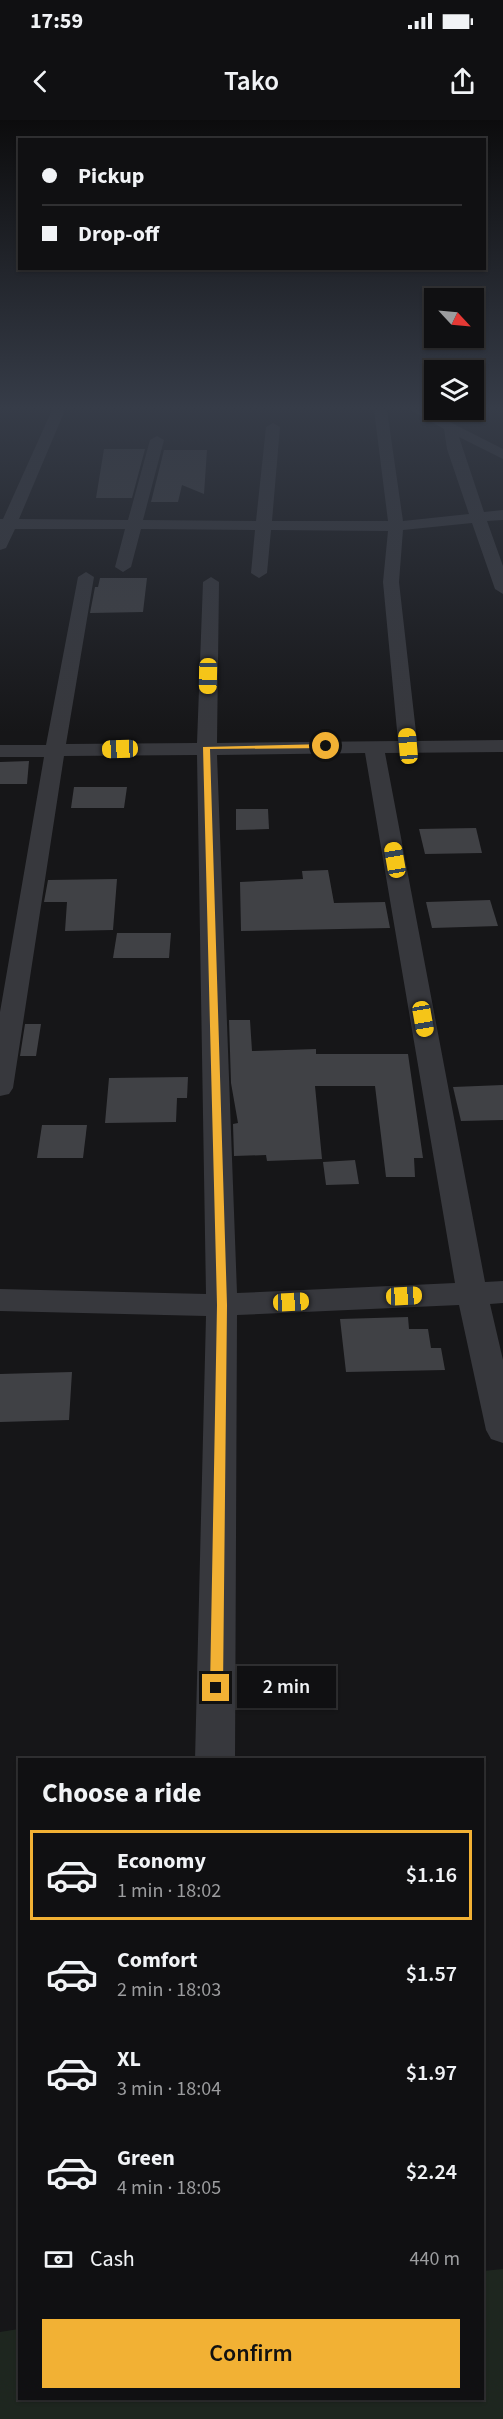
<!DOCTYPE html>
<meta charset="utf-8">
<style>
:root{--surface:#101012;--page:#1e1e20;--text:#f1f3f6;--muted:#9c9d9f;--line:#303032;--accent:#f2b134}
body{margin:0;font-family:"Source Sans 3",sans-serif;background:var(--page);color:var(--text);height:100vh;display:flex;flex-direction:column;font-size:22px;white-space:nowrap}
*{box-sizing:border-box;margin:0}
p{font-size:20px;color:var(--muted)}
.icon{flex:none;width:33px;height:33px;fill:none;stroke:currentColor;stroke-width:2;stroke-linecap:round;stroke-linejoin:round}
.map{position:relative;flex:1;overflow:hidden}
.panel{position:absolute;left:18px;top:1638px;width:466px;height:642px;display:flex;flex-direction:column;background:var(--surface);border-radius:0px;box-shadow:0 2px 4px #0004,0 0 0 2px var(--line)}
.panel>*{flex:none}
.guide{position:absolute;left:18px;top:18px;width:468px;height:132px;border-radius:0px;box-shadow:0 2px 4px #0004,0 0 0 2px var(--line);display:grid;align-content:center;height:132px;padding:0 24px;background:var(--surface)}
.needle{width:39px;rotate:116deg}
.fabs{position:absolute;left:424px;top:168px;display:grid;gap:12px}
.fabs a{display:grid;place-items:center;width:60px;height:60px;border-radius:0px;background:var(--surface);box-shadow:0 2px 4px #0004,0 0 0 2px var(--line);font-size:30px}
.end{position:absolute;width:27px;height:27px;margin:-14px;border:8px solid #f2b134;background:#111;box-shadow:0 0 0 3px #111}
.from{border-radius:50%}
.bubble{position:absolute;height:42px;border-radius:0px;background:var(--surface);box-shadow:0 2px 4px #0004,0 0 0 2px var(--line);font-size:20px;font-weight:600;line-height:42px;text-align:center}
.car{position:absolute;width:18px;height:36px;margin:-18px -9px;border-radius:8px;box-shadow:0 0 4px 2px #0007;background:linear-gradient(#f5c518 24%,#345 0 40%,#f5c518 0 76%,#345 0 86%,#f5c518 0)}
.guide b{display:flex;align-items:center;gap:21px;height:57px;font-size:22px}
.guide b+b{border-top:2px solid var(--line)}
.guide i{width:15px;height:15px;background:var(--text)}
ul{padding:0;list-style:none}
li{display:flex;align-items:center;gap:18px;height:90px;margin:0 12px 9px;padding:0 12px;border:3px solid transparent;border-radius:0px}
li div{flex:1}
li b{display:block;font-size:22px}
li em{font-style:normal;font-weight:600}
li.current{border-color:var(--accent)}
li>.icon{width:54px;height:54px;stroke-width:1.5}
h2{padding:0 24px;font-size:27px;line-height:72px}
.pay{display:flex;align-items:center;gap:15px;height:66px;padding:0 24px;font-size:22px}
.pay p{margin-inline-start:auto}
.cta{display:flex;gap:12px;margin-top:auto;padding:12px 24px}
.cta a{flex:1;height:69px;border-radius:0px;background:var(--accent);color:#111;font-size:24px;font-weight:600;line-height:69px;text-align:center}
.status{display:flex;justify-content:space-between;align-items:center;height:42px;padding:0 30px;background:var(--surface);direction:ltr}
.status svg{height:16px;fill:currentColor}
header{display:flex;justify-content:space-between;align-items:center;height:78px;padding:0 24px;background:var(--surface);font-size:27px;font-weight:600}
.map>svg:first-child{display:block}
.green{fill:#1e261f}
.building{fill:#404145}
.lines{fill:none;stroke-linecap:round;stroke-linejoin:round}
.street{fill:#37383d;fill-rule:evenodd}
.route{fill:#f2b134}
</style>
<div class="status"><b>17:59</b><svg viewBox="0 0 49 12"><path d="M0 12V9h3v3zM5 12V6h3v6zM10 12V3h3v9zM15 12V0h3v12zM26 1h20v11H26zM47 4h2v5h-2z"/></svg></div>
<header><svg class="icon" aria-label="back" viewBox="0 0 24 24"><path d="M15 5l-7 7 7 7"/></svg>Tako<svg class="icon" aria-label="share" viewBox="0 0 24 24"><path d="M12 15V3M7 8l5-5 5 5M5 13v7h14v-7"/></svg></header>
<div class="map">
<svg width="503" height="2299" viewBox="0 0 503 2299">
<rect width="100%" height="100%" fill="#161618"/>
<path class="green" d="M503,2149V2299H0V2212L19,2209L20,2278H483V2151Z"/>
<g class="building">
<path d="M104,329H145L132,378H96Z"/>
<path d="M164,330H207L204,374L182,365L178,382H151Z"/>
<path d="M100,458H147L143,492L90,493L95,467H98Z"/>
<path d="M29,641L27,664H0V642Z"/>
<path d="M74,667H127L124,688H71Z"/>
<path d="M236,689H268L269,709L236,710Z"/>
<path d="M476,708L482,733L425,734L419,709Z"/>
<path d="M328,750L334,783L385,782L390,808L241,811L240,762L303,759L302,751Z"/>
<path d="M117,759L113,810L65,811L67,782H44L48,760Z"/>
<path d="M490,780L498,806L432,808L426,782Z"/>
<path d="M117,813H171L169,838H113Z"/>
<path d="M229,900H250L252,931L316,929V934H408L423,1038H414L415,1057H386L375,966H315L322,1039L267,1041L266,1035L234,1036L233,1004L238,1003L231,963Z"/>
<path d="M25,904H41L36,936H20Z"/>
<path d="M188,957L187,978H177L176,1002L105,1003L109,958Z"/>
<path d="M503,965V1000L461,1001L453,967Z"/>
<path d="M42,1005H87L83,1038H37Z"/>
<path d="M355,1040L359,1064L326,1065L323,1042Z"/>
<path d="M408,1197L409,1209H428L431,1228H441L445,1250L346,1252L340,1199Z"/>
<path d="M72,1252L69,1300L0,1302V1254Z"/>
</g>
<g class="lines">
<path class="street" d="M52,290H65L19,399L128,400L150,320L157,316L164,320L143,400L256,401L266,307L273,303L280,307L272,401H388L374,290H387L403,401L469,394L447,329L444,309L411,290H426L503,329V339L459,317L484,392L503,390V400L487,401L503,446V474L495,469L472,403L403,410L399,462L417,621L503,620V632L385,633L485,1162L503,1161V1183L490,1184L503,1240V1323L491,1319L486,1310L459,1185L237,1195L235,1640H195L206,1196L0,1191V1169L206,1174L197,635L64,636L13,968L9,974L0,976V892L44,637H0V625H46L78,457L86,452L94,457L66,624L197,623L203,462L211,457L219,462L217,623L398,621L383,462L388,411L271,410L267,453L259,458L251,453L255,410L141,409L131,447L123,452L115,447L125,409H15L6,428L0,430V399H3ZM365,633L455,1163L237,1173L217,635Z"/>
</g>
<linearGradient id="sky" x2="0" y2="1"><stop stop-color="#0c0c0d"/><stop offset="0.47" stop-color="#363c48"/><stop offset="1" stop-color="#363c48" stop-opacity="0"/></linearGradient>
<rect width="503" height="612" fill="url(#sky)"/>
<path class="route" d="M326,624L329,628L210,629L227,1185L223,1568L216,1573L210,1568L217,1185L203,627Z"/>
</svg>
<div class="fabs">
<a><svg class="needle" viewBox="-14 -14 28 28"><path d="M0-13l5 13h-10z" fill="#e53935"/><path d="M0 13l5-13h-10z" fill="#9c9d9f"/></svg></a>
<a><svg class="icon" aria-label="layers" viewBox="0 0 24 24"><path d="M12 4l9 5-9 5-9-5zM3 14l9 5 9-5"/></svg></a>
</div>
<i class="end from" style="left:326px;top:626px"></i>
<i class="end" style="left:216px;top:1568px"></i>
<div class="bubble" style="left:237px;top:1546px;width:99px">2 min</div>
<i class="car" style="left:208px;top:556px;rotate:181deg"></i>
<i class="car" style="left:408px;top:626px;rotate:355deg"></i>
<i class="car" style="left:120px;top:629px;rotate:268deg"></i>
<i class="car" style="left:395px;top:740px;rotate:350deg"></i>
<i class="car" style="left:423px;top:899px;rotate:170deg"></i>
<i class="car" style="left:404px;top:1176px;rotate:87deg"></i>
<i class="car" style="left:291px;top:1182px;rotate:87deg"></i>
<div class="guide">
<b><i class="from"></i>Pickup</b>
<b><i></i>Drop-off</b>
</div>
<section class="panel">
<h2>Choose a ride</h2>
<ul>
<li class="current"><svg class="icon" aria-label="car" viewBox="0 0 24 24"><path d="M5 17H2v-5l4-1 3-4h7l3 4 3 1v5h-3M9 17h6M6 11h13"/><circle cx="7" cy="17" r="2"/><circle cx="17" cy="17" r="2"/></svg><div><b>Economy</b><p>1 min · 18:02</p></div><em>$1.16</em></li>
<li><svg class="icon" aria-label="car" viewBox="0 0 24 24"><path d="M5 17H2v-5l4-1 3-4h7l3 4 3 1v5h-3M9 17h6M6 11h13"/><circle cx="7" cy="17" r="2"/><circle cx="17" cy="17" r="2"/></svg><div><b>Comfort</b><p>2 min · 18:03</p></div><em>$1.57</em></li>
<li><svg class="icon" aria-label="car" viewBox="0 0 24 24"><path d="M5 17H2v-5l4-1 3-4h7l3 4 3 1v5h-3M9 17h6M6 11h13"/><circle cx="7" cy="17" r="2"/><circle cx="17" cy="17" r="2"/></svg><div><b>XL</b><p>3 min · 18:04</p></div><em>$1.97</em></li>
<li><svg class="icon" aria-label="car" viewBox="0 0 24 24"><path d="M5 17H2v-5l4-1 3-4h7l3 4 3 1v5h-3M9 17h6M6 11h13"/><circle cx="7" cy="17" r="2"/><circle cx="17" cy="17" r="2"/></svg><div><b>Green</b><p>4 min · 18:05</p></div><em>$2.24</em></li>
</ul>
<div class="pay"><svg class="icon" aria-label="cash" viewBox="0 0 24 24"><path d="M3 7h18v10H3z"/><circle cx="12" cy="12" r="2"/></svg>Cash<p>440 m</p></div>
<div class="cta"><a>Confirm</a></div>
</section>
</div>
